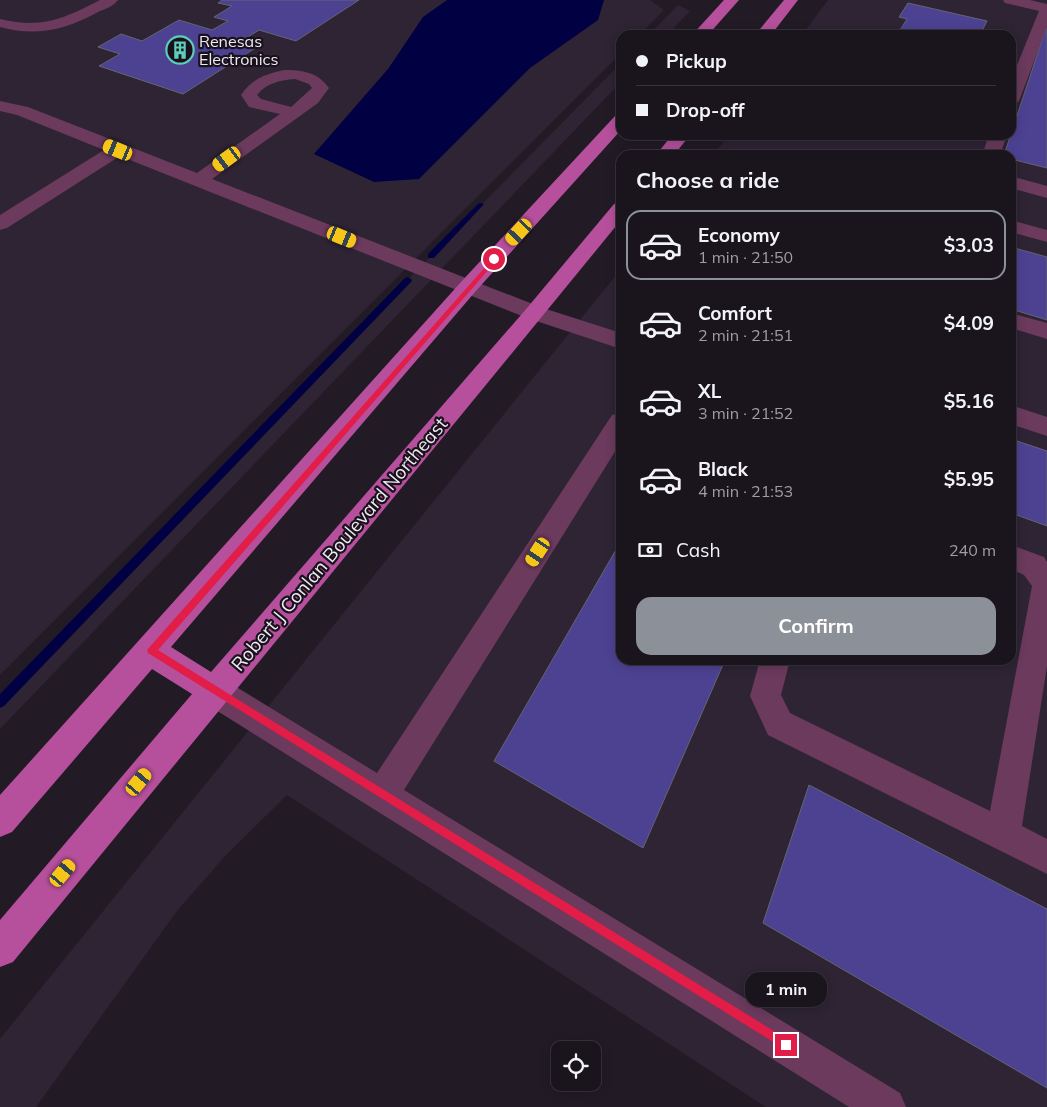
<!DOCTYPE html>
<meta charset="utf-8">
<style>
:root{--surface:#1a141c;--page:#231d25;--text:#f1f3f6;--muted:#9f9ea3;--line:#38333b;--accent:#8c9099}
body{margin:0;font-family:Mulish,sans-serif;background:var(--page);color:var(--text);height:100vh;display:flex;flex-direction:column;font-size:19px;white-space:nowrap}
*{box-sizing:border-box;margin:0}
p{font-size:16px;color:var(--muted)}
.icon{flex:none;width:28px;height:28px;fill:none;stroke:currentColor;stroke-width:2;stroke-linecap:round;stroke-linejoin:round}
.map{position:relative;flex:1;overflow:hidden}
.details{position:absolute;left:616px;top:150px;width:400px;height:515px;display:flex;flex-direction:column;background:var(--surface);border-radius:15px;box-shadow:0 2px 12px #0003,0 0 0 1px var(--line)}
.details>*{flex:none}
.banner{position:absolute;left:616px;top:30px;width:400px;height:110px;border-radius:15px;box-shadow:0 2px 12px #0003,0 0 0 1px var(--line);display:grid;align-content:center;height:110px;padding:0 20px;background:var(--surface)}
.fabs{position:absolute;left:551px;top:1041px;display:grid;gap:10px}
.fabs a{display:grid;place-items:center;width:50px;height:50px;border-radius:10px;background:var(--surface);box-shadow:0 2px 12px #0003,0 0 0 1px var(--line);font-size:25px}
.end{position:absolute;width:22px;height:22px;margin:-11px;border:6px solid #e11d48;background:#fff;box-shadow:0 0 0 2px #fff}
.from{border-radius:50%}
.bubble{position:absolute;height:35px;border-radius:15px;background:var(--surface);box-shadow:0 2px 12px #0003,0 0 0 1px var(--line);font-size:16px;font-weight:700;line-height:35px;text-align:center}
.car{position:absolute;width:15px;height:30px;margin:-15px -8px;border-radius:6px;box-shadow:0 0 4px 1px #0007;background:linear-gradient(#f5c518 24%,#345 0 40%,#f5c518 0 76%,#345 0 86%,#f5c518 0)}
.banner b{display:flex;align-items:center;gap:18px;height:48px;font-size:19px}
.banner b+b{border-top:1px solid var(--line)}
.banner i{width:12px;height:12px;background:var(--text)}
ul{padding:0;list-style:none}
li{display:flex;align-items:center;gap:15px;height:70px;margin:0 10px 8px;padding:0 10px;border:2px solid transparent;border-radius:15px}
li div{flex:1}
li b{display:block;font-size:19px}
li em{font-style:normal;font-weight:700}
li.on{border-color:var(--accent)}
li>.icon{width:45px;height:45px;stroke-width:1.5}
h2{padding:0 20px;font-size:22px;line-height:60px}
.pay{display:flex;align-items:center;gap:12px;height:55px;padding:0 20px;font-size:19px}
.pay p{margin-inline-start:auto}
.cta{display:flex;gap:10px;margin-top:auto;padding:10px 20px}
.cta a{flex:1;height:58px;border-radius:15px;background:var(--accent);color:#fff;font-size:20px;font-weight:700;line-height:58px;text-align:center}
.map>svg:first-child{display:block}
.built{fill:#2e2434}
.water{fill:#000043}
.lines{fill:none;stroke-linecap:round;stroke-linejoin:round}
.stream{fill:#000043;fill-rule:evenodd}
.building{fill:#4d4292;stroke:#646472}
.minor{fill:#6b3a5d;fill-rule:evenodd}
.major{fill:#b6509c;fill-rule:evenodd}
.route{fill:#e11d48}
.labels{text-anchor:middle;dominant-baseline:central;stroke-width:4.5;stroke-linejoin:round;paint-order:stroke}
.far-poi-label{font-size:16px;fill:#eeeaf1;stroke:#19121d;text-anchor:start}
.street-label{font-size:19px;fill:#eeeaf1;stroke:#19121d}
</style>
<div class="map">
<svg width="1047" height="1107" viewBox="0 0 1047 1107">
<rect width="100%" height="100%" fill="#221b26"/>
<g class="built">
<path d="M0,0H650L664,10L639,35H621V53L0,675Z"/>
<path d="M828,0H1047V1107H766L287,795L225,856L177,911L36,1107H0V1039L621,269V660H1011V155H713L729,135H1011V35H802Z"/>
<path d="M678,5L690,11L667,35H649Z"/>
<path d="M621,63V82L0,729V694Z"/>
</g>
<path class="water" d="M447,0H604L598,20L530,68L419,179L374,182L314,154L388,69L423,17Z"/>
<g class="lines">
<g class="stream">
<path d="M479,203L484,204L434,258H428V254Z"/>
<path d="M408,277L412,280L411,282L4,706L0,708V694L405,278Z"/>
</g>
</g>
<g class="building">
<path d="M222,0H359L296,41L259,30L243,40L260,45L183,94L99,66L120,54L98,47L121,34L142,41L179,20L212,30L228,21L214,17L232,6L218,3Z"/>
<path d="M908,3L987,21L980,35H897L907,19L899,17Z"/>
<path d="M1046,28L1047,29V168L1011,159V155H1004Z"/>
<path d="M1011,247L1047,257V320L1011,309Z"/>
<path d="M1011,439L1047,451V526L1011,513Z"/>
<path d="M621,541V660H725L643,848L494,761Z"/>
<path d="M809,785L1047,909V1088L763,923Z"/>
</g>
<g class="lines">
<g class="minor">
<path d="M100,0H118C114,6 105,9 98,12C65,30 36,37 0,27V19C42,29 63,19 100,0Z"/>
<path d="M1003,0H1030L1047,4V27L1019,101L1011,106V80L1039,11L1005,3Z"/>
<path d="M284,70C302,70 318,72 329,88L318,103L212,179L543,308L621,333V349L527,318L120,156L7,228L0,230V215L104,150L17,115L0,111V101L28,107L197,173L280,114L249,107L241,95C252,79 265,74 284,70ZM295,79L309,84L312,88L291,107L261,99L257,95C266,83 281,80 295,79Z"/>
<path d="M989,135H1007L1000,155H982Z"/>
<path d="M1011,176L1047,186V198L1011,188Z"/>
<path d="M1011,220L1047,230V242L1011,232Z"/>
<path d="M1011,313L1047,323V339L1011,328Z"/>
<path d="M1011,405L1047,417V436L1011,424Z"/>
<path d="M621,413V442L404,790L900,1093L906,1107H849L203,702L199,691L203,680L214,676L225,680L377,773L612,415Z"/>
<path d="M1011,545L1044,557L1047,562V666L1022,826L1047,839V874L768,735L750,696L760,660H790L781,695L790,713L990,811L1032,586L1024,575L1011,569Z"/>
</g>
<g class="major">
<path d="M724,0H739L708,35H692Z"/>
<path d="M784,0H798L771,35H755Z"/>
<path d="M621,115V130L475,292L171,647L211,672L527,308L614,204L621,202V220L13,962L0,967V920L192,694L152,669L12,832L0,837V795L461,282L615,116Z"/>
<path d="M672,135H690L674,155H656Z"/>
</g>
</g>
<path class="route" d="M494,257L496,261L158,650L790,1041V1049L786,1050L148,653L147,650Z"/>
<defs>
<g id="building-ring" transform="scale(1.4375)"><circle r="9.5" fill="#19121d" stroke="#5cceba" stroke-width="1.5"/><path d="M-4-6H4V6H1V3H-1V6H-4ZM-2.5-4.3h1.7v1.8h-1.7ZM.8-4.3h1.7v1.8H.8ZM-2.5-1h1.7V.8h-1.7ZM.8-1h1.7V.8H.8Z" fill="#5cceba"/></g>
</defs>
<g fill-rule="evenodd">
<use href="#building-ring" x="180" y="50"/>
</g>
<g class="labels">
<g class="far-poi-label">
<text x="199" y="41">Renesas<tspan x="199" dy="18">Electronics</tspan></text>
</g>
<g class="street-label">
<text transform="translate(339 544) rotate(-50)">Robert J Conlan Boulevard Northeast</text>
</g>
</g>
</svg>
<div class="fabs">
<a><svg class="icon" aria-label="locate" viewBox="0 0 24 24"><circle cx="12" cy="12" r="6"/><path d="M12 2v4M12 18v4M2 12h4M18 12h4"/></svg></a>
</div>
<i class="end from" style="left:494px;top:259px"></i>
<i class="end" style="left:786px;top:1045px"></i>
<div class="bubble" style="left:745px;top:972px;width:82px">1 min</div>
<i class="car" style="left:118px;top:150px;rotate:292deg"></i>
<i class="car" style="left:227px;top:159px;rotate:234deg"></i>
<i class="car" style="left:519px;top:232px;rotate:223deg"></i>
<i class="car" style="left:342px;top:237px;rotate:112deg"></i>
<i class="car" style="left:538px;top:552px;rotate:213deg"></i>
<i class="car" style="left:139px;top:782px;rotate:40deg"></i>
<i class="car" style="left:63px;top:873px;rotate:40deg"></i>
<div class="banner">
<b><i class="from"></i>Pickup</b>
<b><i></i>Drop-off</b>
</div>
<section class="details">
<h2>Choose a ride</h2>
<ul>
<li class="on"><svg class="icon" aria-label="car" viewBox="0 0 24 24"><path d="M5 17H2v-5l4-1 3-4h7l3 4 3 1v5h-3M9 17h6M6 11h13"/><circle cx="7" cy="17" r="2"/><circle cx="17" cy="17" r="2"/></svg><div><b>Economy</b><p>1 min · 21:50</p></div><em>$3.03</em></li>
<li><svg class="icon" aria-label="car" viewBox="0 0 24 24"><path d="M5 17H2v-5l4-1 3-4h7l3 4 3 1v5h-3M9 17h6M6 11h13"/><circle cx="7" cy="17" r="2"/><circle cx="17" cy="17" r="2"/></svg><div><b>Comfort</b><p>2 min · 21:51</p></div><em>$4.09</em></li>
<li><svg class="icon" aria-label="car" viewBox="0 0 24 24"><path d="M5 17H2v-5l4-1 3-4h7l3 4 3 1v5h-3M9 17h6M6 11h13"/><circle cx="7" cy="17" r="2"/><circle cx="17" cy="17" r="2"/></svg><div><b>XL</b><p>3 min · 21:52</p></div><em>$5.16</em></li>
<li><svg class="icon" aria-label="car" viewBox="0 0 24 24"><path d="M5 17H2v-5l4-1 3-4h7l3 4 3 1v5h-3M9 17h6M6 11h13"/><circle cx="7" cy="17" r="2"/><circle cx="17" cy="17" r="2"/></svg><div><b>Black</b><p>4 min · 21:53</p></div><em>$5.95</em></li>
</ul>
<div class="pay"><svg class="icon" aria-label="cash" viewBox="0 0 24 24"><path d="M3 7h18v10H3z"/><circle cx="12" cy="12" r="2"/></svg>Cash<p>240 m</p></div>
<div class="cta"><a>Confirm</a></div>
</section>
</div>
